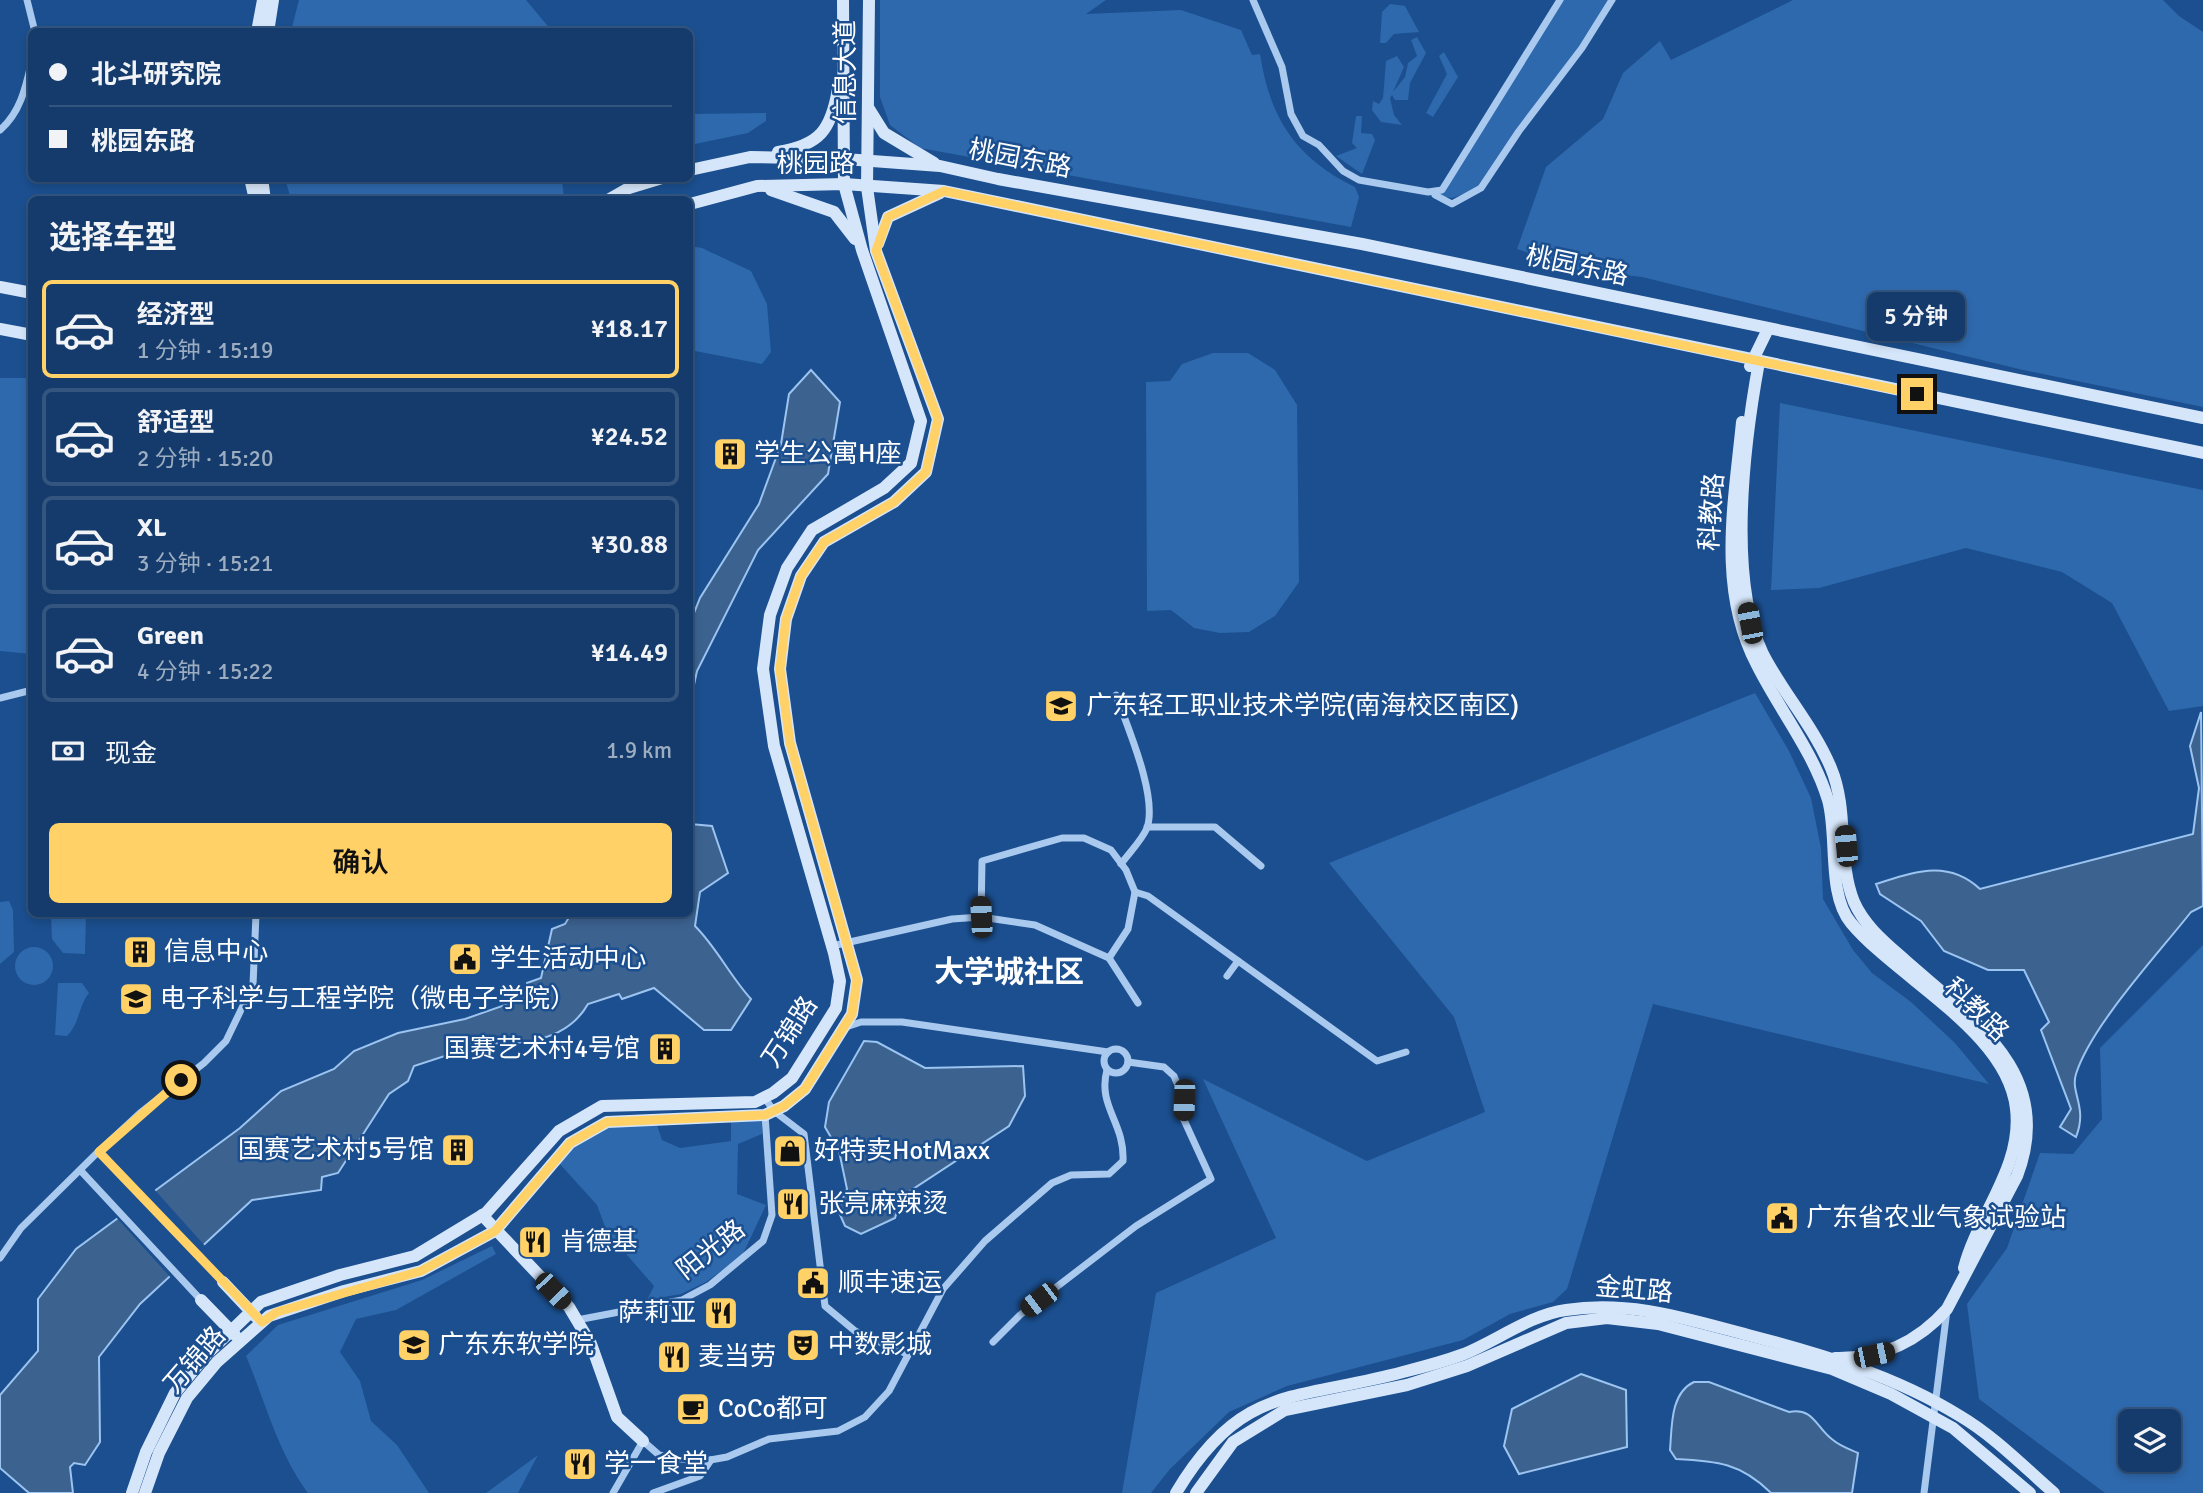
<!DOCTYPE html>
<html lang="zh">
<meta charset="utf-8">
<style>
:root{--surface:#143b6b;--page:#1d4271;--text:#f1f3f6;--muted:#9dadc1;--line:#33557e;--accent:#ffd166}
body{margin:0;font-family:Signika,"Noto Sans SC",sans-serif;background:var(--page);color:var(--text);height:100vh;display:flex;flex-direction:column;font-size:26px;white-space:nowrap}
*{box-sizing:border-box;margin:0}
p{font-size:23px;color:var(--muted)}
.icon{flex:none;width:38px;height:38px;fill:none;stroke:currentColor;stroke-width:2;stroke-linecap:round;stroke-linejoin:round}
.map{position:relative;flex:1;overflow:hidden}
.side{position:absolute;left:28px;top:196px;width:665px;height:721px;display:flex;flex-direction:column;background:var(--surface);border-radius:10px;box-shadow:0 4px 10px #0003,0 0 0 2px var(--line)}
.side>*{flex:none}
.banner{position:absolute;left:28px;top:28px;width:665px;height:154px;border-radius:10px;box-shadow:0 4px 10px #0003,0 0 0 2px var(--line);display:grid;align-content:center;height:154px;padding:0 21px;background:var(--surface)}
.buttons{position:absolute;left:2118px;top:1409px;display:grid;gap:14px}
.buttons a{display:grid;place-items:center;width:63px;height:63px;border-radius:10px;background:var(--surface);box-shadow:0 4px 10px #0003,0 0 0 2px var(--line);font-size:35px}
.end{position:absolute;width:32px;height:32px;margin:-16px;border:9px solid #ffd166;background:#111;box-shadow:0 0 0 4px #111}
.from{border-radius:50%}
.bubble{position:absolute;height:49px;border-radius:10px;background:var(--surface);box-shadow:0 4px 10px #0003,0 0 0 2px var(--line);font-size:23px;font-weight:600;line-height:49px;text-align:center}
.car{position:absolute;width:21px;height:42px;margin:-21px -10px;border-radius:9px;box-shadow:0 0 5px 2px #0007;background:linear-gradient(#222 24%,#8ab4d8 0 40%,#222 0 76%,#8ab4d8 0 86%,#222 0)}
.banner b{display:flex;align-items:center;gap:24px;height:66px;font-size:26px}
.banner b+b{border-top:2px solid var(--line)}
.banner i{width:18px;height:18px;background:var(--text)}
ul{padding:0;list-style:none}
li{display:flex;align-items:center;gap:21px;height:98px;margin:0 14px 10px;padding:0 7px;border:4px solid var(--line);border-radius:10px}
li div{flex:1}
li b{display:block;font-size:26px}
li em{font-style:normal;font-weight:600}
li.on{border-color:var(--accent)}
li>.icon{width:63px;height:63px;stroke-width:1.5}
h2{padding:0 21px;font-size:32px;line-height:84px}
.pay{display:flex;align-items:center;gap:18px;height:77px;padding:0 21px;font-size:26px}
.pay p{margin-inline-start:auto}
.cta{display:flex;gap:14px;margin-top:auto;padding:14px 21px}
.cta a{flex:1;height:80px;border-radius:10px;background:var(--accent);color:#111;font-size:28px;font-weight:600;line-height:80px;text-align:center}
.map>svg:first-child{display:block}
.green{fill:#2e69ad;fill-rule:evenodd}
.water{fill:#3c6290;stroke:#9cc4f0;stroke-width:2}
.pier{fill:#1b4f8f}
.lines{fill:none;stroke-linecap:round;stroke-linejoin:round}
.street{stroke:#a9c9ee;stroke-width:7}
.secondary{stroke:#d6e6fa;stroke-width:12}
.route{stroke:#ffd166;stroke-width:9}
.labels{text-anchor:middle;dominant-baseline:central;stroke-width:5;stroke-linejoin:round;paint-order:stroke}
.street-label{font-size:26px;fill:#fff;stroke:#1b4f8f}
.poi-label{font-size:26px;fill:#fff;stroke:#1b4f8f;text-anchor:start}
.quarter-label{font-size:30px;font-weight:bold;fill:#fff;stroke:#1b4f8f}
</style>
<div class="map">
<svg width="2203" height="1493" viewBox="0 0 2203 1493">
<rect width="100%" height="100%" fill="#1b4f8f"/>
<g class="green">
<path d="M299,0H526L552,31H291Z"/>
<path d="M880,0H1106L1086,14L1181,10L1241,30L1252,55L1260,54C1270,119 1296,158 1355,187L1359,197L1351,227L920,148L890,125L880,97Z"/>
<path d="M1560,0H1612L1481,188L1452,198L1435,195Z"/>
<path d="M1793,0H2163L2179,16L2203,32V407L2023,370L1642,277L1579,270L1517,249L1546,167L1603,119L1623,73L1660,41L1671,60Z"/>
<path d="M1390,4L1405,6L1419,32L1394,34L1386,43H1380L1382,12Z"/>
<path d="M1417,37L1426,53L1410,83L1408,100H1395L1392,95L1390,98L1394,115L1402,125L1381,122L1372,110L1373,101L1379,104L1383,98L1386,61L1397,56L1404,67L1393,92L1405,77L1408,63L1417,56L1411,40Z"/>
<path d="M1444,52L1458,77L1433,117L1426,113L1447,74L1439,56Z"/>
<path d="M766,113V121L748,133L690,145V114Z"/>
<path d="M1356,116H1362L1361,133L1372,134L1375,140L1362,174L1336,156L1357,148L1352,143Z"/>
<path d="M285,179H562L564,199H291Z"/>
<path d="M690,246L702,248L751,271L767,304L771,352L762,364L690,350Z"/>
<path d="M1213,353H1248L1275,370L1297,405L1299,582L1275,616L1249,632L1220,633L1194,628L1171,610L1147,611L1146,382L1170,381L1182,364Z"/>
<path d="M0,378H31V654L0,651Z"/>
<path d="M1780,403L2203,490V706L2169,711L2112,603L2062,572L1966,548L1819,588L1771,590Z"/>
<path d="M1755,693L1789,751L1811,798L1821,848L1823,899L1853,950L1872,973L1911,1002L1955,1043L1989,1084L1653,1004L1567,1289L1553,1302L1510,1314L1463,1340L1287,1386L1229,1412L1170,1469L1151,1493H1122L1156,1293L1276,1238L1203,1079L1367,1161L1485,1112L1454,1017L1329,863Z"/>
<path d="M9,901L13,910L14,952L0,964V902Z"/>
<path d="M51,914H86L85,954L63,953L52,939Z"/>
<path d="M2203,945V1493H2105L1979,1399L1967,1304L2007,1248L2040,1153L2073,1154L2102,1119L2100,1048ZM2168,1421V1460H2130V1421Z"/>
<circle cx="34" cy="966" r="19"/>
<path d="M58,983H82L89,993C78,1007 80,1023 67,1036L55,1035Z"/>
<path d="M762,1119V1134L738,1144L737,1194L766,1205L742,1256L706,1282L681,1294L647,1300L654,1286L607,1232L597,1205L558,1162C590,1126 610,1124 656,1122L662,1140L680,1148L731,1141V1122Z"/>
<path d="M492,1246L496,1254L396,1310L356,1319L340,1352L360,1381L371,1421L397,1445L429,1493H308C277,1451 266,1403 246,1356L278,1325L422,1280Z"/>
<path d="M538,1455L518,1493H486Z"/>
</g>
<g class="water">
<path d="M811,370L840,402L828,474L758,550L697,671L690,703V623L700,598L759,504L781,444L789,394Z"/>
<path d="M2201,712L2203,906L2191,912C2158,954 2091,1026 2076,1074C2070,1093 2088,1107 2076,1137L2060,1127L2071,1109L2041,1030L2049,1022L2024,970H1988L1944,951L1921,921L1880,894L1876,884C1915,872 1947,859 1980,889L2193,834L2199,788L2190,746Z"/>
<path d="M690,824L712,826L728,873L700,892L695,926C717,948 730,976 751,999L731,1030H704L654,988L622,999L619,994L588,1004C562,1050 501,1045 456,1041L451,1054L414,1066L408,1081L389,1094L338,1173L322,1177L321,1190L252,1200L140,1304L99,1357L100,1442L85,1465L74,1463L70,1467L73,1493H29L0,1468V1395L38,1351V1299L76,1249L240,1128L281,1091L334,1069L354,1051L398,1033L465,1019L528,997L527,983L541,978L552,929L565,924L571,914H690Z"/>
<path d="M864,1041L877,1042L925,1068L1023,1066L1025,1096L1009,1126L901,1197L895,1218L861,1234L845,1226L838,1210L847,1189L839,1151L825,1127L829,1102Z"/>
<path d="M1581,1374L1626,1390L1627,1447L1519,1474L1504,1446L1512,1409Z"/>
<path d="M1694,1382H1709L1789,1412C1814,1407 1816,1428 1833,1440C1840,1446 1849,1449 1858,1453L1852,1493H1771C1741,1463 1717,1461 1676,1459L1670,1450C1672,1427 1670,1393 1694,1382Z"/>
</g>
<path class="pier" d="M153,1188L206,1247L172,1279L115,1216Z"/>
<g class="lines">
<g class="street">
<path d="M27,0L35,32"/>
<path d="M1253,0L1282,67L1291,114L1303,136L1319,145L1343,171L1359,180L1428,192L1442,190L1560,0"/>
<path d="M0,130C21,112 26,86 32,60"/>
<path d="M1435,195L1452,204L1481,188L1519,131L1582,48L1612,0"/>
<path d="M1116,695C1127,726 1158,796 1147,828C1142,840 1129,853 1121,864"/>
<path d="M0,698L32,690"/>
<path d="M1147,827H1215L1261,866"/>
<path d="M1135,892L1148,896L1377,1061L1406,1052"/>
<path d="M981,917L982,861L1062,838H1084L1111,850L1126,870L1135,892L1128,929L1109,958"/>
<path d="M832,946L952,919L981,917L1035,925L1109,958L1138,1003"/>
<path d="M1227,976L1238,961"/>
<path d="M846,1027L861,1022H902L1108,1052"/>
<circle cx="1116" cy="1061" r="12"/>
<path d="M764,1097L774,1111L804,1134L825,1306L855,1331L907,1354"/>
<path d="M99,1151L223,1282"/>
<path d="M81,1171L201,1300"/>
<path d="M0,1258L21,1228L99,1151L140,1113L204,1063L226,1041L253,985L256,914"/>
<path d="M577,1320L682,1300L710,1285L763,1241L772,1215L765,1115"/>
<path d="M993,1342L1020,1315L1136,1226L1211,1179L1184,1120V1100L1174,1076L1164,1067L1128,1062"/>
<path d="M613,1493L643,1441L659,1455L699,1462L727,1457L769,1439L838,1431L865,1417L889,1391L943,1289L985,1241L1052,1183L1071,1175L1109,1174L1123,1161C1125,1123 1097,1106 1107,1070"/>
<path d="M653,1493L700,1476L711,1460"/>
<path d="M1924,1493L1947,1310"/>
</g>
<g class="secondary">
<path d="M257,32L263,0"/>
<path d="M268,32L273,0"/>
<path d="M869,109L884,133L934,163"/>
<path d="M778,152C820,145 831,130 838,89"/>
<path d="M690,170L750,157L845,159L940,166L998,179L1362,244L2203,418"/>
<path d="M250,178L255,200"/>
<path d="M262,178L265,200"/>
<path d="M771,190L834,212L855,239"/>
<path d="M608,200L629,188L662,178"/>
<path d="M690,204L757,186L844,184L944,191L2203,453"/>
<path d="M878,244L888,217L940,193"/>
<path d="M0,287L32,293"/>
<path d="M0,329L32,335"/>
<path d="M1759,362C1744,444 1727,579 1763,654C1783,693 1814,727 1831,768C1849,811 1837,860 1854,902C1865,927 1887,944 1906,961C1974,1021 2056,1074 2017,1176L1947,1309C1917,1343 1881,1359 1835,1358"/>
<path d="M1750,366L1768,329"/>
<path d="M1742,422C1734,504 1717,589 1757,665C1780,711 1813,751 1828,800C1838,835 1827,895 1851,923C1898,979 2008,1032 2016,1109C2023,1167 1978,1214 1964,1268"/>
<path d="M482,1215L569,1307L591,1344L617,1417L643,1441"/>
<path d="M223,1282L256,1317"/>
<path d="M201,1300L235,1335"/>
<path d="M132,1493L146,1452L175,1393L205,1356L261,1302L340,1275L415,1256L486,1213L559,1131L602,1106L755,1102L773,1093L792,1078L836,1008L840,981L834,953L774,746L763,669L770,615L787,568L812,530L884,488L911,463L921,421L862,250L844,184L843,0"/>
<path d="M145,1493L159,1453L187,1398L217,1362L269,1316L344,1291L421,1271L495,1231L570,1143L607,1122L765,1115L784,1106L805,1089L852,1014L857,980L790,743L780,669L786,619L801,576L824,542L894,502L926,472L938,419L876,251L867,187L869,0"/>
<path d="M1176,1493C1241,1383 1296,1401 1403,1372C1423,1367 1445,1361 1464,1354C1498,1340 1530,1315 1566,1310C1630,1300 1687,1319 1748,1335C1821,1354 1895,1376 1960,1416C1994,1436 2024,1467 2054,1493"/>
<path d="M1196,1493L1233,1442L1285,1410L1407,1385L1467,1366L1566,1323L1607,1318L1658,1324L1832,1369L1891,1394L1953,1428L2030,1493"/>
</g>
</g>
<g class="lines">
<path class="route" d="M181,1080L99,1152L262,1322L277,1312L421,1271L495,1231L570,1143L607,1122L765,1115L784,1106L805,1089L852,1014L857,980L790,743L780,669L786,619L801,576L824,542L894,502L926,472L938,419L876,251L888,217L944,191L1917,394"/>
</g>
<defs>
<g id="building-square" transform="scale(1.75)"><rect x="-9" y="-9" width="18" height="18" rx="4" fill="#ffd166" stroke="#1b4f8f"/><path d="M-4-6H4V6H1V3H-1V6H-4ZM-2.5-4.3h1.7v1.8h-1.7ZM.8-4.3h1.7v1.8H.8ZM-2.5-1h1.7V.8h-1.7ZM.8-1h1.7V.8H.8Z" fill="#111"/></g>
<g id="university-square" transform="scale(1.75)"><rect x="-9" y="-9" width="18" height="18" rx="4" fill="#ffd166" stroke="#1b4f8f"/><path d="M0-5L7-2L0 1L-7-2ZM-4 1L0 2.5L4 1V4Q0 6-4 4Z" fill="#111"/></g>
<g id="civic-square" transform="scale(1.75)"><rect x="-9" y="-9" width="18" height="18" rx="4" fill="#ffd166" stroke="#1b4f8f"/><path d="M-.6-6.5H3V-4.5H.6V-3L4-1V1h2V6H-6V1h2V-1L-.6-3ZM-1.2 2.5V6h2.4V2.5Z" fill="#111"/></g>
<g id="shop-square" transform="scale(1.75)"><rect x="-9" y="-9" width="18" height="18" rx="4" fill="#ffd166" stroke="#1b4f8f"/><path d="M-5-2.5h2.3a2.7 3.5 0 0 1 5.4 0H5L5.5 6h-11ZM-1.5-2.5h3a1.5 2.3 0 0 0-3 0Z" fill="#111"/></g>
<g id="restaurant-square" transform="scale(1.75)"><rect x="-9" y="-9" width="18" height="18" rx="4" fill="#ffd166" stroke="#1b4f8f"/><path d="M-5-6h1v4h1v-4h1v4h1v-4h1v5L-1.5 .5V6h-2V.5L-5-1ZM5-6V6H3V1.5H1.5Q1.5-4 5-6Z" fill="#111"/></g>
<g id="theatre-square" transform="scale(1.75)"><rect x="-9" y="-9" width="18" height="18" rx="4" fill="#ffd166" stroke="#1b4f8f"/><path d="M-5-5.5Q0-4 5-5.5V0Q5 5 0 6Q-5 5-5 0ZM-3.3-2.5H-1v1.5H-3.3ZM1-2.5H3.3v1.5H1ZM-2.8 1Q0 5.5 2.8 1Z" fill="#111"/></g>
<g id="cafe-square" transform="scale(1.75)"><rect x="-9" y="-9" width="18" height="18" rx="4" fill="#ffd166" stroke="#1b4f8f"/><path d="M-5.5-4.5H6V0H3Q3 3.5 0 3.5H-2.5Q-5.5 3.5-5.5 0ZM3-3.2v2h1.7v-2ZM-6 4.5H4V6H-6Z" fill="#111"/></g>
</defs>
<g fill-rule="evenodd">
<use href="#building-square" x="730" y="454"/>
<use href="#university-square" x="1061" y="706"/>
<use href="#building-square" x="140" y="952"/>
<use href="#civic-square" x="465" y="959"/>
<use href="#university-square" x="136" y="999"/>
<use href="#building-square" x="665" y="1049"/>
<use href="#building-square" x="458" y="1150"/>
<use href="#shop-square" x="790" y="1151"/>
<use href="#restaurant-square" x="793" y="1204"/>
<use href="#civic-square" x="1782" y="1218"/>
<use href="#restaurant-square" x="535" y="1242"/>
<use href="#civic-square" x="813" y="1283"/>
<use href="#restaurant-square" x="721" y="1313"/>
<use href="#university-square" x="414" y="1345"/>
<use href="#theatre-square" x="803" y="1345"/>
<use href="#restaurant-square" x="674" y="1357"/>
<use href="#cafe-square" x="693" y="1409"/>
<use href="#restaurant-square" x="580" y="1464"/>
</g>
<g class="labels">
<g class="street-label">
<text transform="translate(846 72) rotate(-90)">信息大道</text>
<text transform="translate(1020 159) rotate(11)">桃园东路</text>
<text x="816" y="164">桃园路</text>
<text transform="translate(1577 266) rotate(12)">桃园东路</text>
<text transform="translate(1712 512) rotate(-86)">科教路</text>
<text transform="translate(1976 1010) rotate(44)">科教路</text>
<text transform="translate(790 1032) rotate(-57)">万锦路</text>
<text transform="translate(711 1250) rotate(-38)">阳光路</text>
<text transform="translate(1634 1290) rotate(5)">金虹路</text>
<text transform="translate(195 1360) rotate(-49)">万锦路</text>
</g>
<g class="poi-label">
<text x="754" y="454">学生公寓H座</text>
<text x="1086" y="706">广东轻工职业技术学院(南海校区南区)</text>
<text x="164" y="952">信息中心</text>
<text x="490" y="959">学生活动中心</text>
<text x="160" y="999">电子科学与工程学院（微电子学院）</text>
<text x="640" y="1049" text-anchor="end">国赛艺术村4号馆</text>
<text x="434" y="1150" text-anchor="end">国赛艺术村5号馆</text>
<text x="814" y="1151">好特卖HotMaxx</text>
<text x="818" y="1204">张亮麻辣烫</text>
<text x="1806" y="1218">广东省农业气象试验站</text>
<text x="560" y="1242">肯德基</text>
<text x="838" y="1283">顺丰速运</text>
<text x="696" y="1313" text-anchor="end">萨莉亚</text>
<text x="438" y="1345">广东东软学院</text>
<text x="828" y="1345">中数影城</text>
<text x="698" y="1357">麦当劳</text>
<text x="718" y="1409">CoCo都可</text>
<text x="604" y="1464">学一食堂</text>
</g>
<g class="quarter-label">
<text x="1009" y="972">大学城社区</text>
</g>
</g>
</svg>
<div class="buttons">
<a><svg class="icon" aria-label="layers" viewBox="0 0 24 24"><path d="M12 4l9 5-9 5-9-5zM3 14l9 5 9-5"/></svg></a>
</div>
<i class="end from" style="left:181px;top:1080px"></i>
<i class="end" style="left:1917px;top:394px"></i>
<div class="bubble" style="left:1867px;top:292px;width:98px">5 分钟</div>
<i class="car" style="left:1750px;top:623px;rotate:349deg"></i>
<i class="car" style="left:1846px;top:846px;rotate:355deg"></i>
<i class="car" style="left:981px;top:917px;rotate:357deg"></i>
<i class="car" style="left:1184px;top:1100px;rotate:182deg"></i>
<i class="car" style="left:553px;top:1291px;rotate:136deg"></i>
<i class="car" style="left:1039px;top:1300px;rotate:233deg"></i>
<i class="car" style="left:1874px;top:1355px;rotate:78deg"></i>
<div class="banner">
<b><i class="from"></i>北斗研究院</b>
<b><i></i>桃园东路</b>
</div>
<section class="side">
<h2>选择车型</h2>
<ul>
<li class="on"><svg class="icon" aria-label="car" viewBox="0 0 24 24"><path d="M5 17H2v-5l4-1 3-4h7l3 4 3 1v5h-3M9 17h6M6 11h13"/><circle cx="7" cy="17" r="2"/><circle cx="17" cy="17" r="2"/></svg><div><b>经济型</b><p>1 分钟 · 15:19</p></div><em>¥18.17</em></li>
<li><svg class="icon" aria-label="car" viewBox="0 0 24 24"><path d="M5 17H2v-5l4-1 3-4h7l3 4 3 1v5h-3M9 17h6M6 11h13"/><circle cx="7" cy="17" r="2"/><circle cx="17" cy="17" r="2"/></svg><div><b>舒适型</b><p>2 分钟 · 15:20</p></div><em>¥24.52</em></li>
<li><svg class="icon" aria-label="car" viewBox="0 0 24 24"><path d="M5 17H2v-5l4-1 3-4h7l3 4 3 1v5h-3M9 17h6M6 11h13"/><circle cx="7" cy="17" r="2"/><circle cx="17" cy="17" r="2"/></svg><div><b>XL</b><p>3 分钟 · 15:21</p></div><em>¥30.88</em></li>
<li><svg class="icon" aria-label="car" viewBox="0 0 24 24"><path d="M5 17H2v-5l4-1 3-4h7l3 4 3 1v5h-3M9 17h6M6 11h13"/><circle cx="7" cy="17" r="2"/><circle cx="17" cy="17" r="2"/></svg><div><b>Green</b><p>4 分钟 · 15:22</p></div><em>¥14.49</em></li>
</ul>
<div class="pay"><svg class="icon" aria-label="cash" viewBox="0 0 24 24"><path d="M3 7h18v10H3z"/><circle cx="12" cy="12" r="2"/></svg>现金<p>1.9 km</p></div>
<div class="cta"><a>确认</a></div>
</section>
</div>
